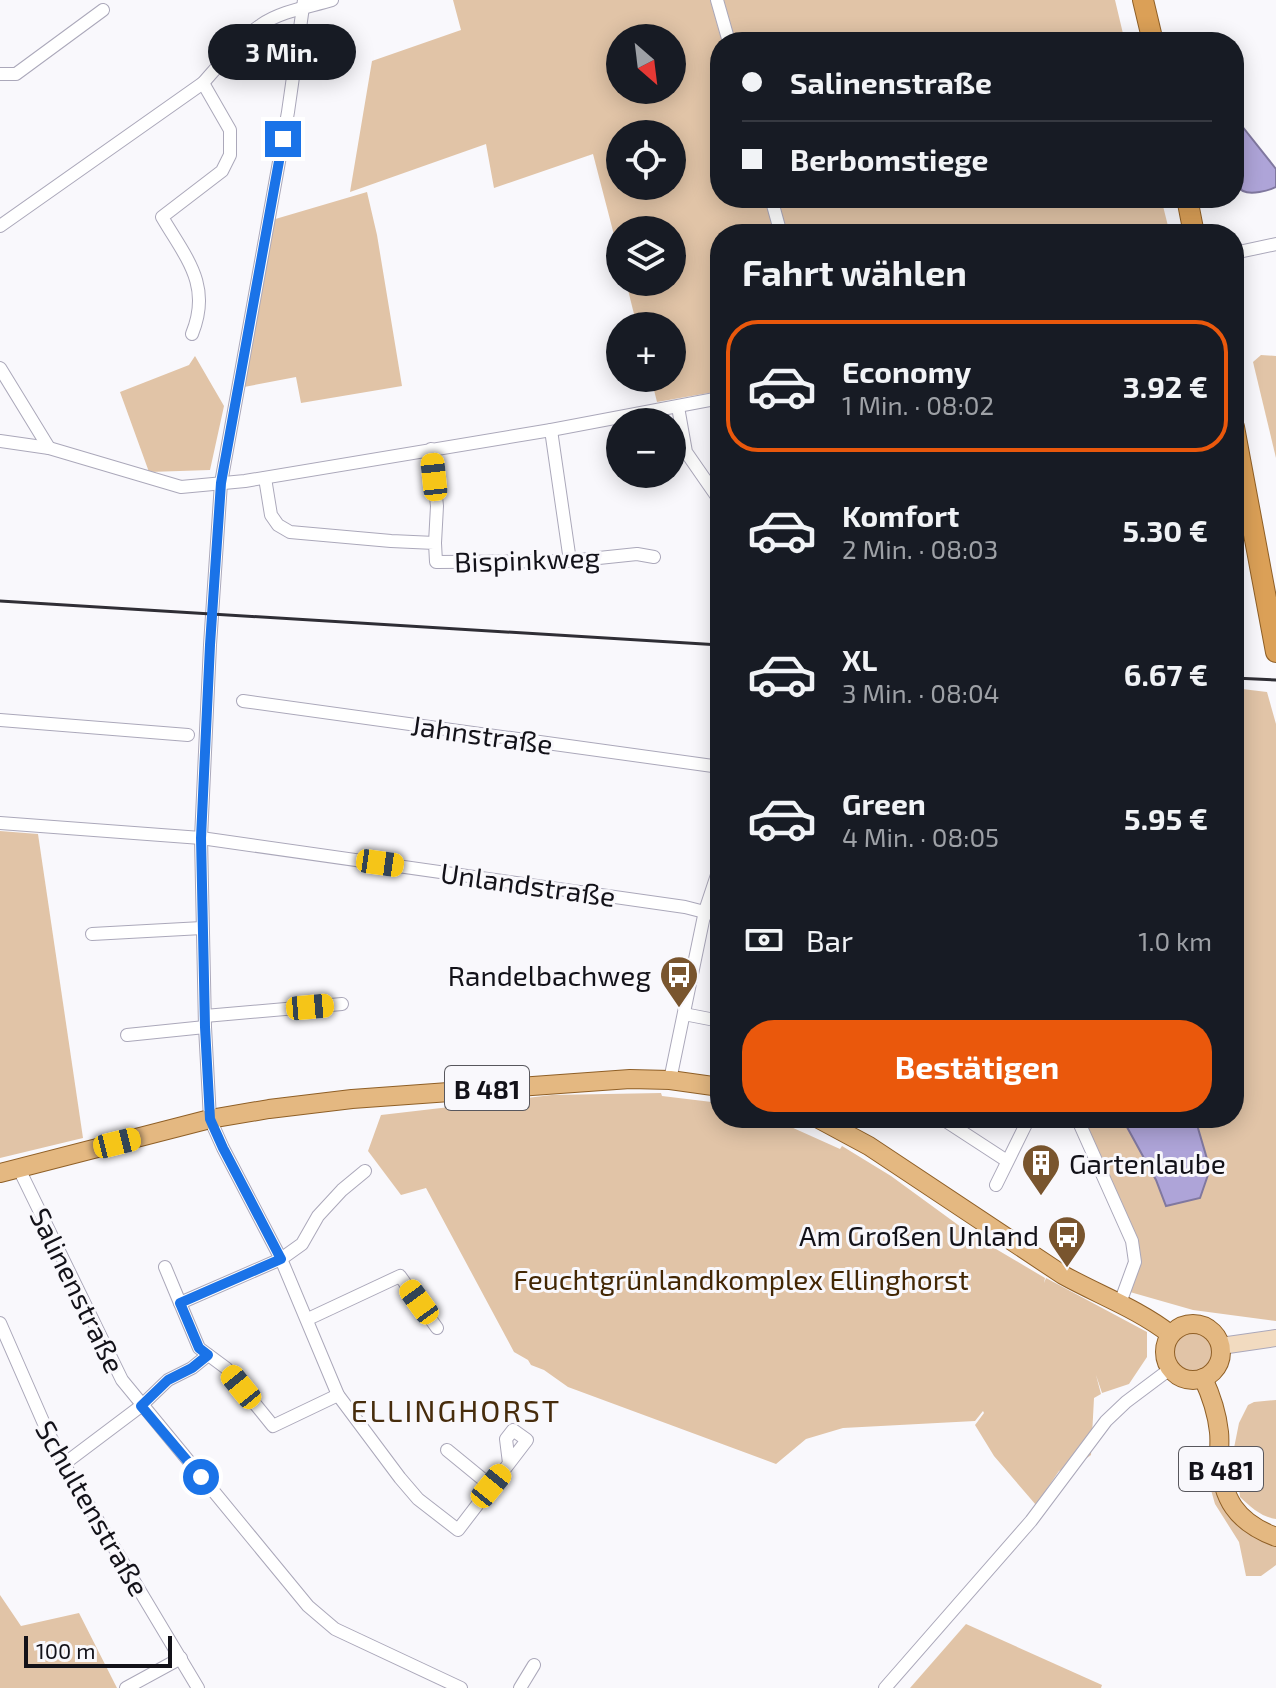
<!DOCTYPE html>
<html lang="de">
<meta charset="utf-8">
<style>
:root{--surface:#171b24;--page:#242831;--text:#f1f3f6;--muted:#9ea1a6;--line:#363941;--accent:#ea580c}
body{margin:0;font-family:"Exo 2",sans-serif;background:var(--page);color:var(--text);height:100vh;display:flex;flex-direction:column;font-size:30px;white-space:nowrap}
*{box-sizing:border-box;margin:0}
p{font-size:26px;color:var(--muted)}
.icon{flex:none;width:44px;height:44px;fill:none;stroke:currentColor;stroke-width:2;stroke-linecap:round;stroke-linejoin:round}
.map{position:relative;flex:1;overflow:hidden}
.drawer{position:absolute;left:710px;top:224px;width:534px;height:904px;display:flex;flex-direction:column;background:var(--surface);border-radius:32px;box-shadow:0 4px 20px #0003}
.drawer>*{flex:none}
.top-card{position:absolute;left:710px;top:32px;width:534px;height:176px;border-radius:32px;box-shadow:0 4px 20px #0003;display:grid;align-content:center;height:176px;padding:0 32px;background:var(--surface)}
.needle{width:52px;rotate:152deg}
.fabs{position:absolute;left:606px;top:24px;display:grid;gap:16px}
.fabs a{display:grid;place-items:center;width:80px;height:80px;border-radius:50%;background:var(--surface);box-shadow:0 4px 20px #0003;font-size:40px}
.scale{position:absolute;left:24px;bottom:20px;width:148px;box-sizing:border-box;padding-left:8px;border:4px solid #131219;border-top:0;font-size:22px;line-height:28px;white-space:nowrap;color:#131219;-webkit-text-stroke:6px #f9f8fc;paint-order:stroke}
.end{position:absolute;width:36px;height:36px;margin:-18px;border:10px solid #1a73e8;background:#fff;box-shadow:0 0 0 4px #fff}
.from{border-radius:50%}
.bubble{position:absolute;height:56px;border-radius:28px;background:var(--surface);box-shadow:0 4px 20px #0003;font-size:26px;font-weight:700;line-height:56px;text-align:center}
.car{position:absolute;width:24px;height:48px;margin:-24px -12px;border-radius:10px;box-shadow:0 0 6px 2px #0007;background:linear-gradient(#f5c518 24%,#345 0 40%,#f5c518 0 76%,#345 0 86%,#f5c518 0)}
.top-card b{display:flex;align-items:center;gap:28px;height:76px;font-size:30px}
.top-card b+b{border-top:2px solid var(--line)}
.top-card i{width:20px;height:20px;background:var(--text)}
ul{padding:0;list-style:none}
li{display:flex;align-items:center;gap:24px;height:132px;margin:0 16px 12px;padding:0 16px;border:4px solid transparent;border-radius:32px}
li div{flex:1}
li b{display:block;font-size:30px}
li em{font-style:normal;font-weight:700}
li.selected{border-color:var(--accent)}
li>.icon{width:72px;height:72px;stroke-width:1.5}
h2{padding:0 32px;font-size:36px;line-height:96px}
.pay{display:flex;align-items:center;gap:20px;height:88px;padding:0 32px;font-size:30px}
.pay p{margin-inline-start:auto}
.button{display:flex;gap:16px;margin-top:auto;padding:16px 32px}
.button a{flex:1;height:92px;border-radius:32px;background:var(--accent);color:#fff;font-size:32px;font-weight:700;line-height:92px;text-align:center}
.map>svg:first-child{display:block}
.green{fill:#e1c4a7;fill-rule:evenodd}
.water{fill:#aea4d8;stroke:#80789f;stroke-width:2}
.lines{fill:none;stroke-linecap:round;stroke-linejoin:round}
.minor-casing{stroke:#aba8ba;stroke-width:14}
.secondary-casing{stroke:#aba8ba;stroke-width:18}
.primary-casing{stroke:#8f5f26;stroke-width:20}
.trunk-casing{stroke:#8f5f26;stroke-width:22}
.minor{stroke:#fff;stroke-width:12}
.secondary{stroke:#f2dbc0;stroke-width:16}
.primary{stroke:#e4b881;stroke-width:18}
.trunk{stroke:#dba057;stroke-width:20}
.rail{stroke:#2f2e35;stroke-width:3}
.route{stroke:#1a73e8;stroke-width:10}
.labels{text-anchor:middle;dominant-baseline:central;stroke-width:6;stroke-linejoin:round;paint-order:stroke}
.shield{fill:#f9f8fc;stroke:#58575d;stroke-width:2}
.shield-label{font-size:26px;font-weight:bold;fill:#131219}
.street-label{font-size:28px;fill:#131219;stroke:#f9f8fc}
.poi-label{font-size:28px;fill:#131219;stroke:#f9f8fc;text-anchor:end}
.park-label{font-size:28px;fill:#422603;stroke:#f9f8fc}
.neighbourhood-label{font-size:30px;letter-spacing:2px;fill:#472c0c;stroke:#f9f8fc}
</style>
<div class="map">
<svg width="1276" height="1688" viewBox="0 0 1276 1688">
<rect width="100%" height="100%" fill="#f9f8fc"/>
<g class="green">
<path d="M453,0H1115L1125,42H720V198H1161L1170,234H720V391L657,402L651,378H672V326H637L626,282H672V230H620V258L593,154L494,188L486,144L350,192L372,61L461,30ZM620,38H672V90H620ZM620,134H672V186H620Z"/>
<path d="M367,192L377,235L402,386L301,403L296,377L244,387L272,220Z"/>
<path d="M1261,355L1276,356V458L1253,362Z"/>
<path d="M195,356L224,406L210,470L149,472L120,392L189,365Z"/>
<path d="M1234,688L1267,692L1276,724V1321L1193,1310L1130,1292L1129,1287L1140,1254L1133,1231L1081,1118H1234Z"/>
<path d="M0,831L38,834L83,1138L0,1158Z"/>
<path d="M661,1093L662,1096L720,1103V1118H771L840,1149L842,1146L891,1176L976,1238L977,1240L979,1239L1045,1278L1044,1283L1046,1278L1147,1332V1357L1129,1384L1102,1393L1096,1375L1101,1394L1094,1398L1091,1455L1077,1465L1059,1471L1036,1505L994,1456L975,1425L984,1413L983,1411L975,1421L843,1428L806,1439L776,1464L568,1387L544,1370L531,1365L528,1360L514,1352L426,1188L401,1195L368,1151L381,1115L552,1095Z"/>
<circle cx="1192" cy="1352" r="22"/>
<path d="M1276,1400V1519C1261,1517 1251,1507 1240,1497L1234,1448L1239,1423L1248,1405L1254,1402Z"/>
<path d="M1205,1469H1211L1221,1501L1276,1543V1565L1261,1576H1246L1239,1542L1215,1504Z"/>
<path d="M0,1595L21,1626L79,1613L117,1688H0Z"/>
<path d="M966,1624L1102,1685L1101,1688H910Z"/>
</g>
<g class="water">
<path d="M1234,116L1276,169V187C1268,191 1251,195 1243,191C1239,189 1236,184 1234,181Z"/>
<path d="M1122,1118H1195L1210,1169L1200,1198L1166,1206L1156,1180Z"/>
</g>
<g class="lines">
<g class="minor-casing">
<g id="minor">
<path d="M304,0L288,112L221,483L210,645L201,838L205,1027L210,1119L223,1148L281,1259L338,1395L400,1478L418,1499L458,1530L527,1440L513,1430L506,1439L509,1463"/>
<path d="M717,0L729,42"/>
<path d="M0,74H16L103,10"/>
<path d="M771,198L781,234"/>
<path d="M0,226L203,83C219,65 241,38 261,25C281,11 309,7 332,0"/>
<path d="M1234,253L1276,244"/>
<path d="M192,334C212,285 186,258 162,217L222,171L230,155V130L203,83"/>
<path d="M0,368L49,448"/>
<path d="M678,407L686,452L720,501"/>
<path d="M551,430L570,561"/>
<path d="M0,441L49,448L181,487L245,481L551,430L720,398"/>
<path d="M431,449L437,506L435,543"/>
<path d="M265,478L271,515L278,525L290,532L391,541L435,543L436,562L570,561L637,554L654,557"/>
<path d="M243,701L720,767"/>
<path d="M0,720L188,735"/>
<path d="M0,823L201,838L685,907L720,916"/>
<path d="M92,934L202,928"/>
<path d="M684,1014L720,1021"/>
<path d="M205,1016L342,1004"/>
<path d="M127,1035L205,1027"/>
<path d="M670,1080L705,911L720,866"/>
<path d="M941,1118L1007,1161"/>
<path d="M1077,1118L1132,1241L1135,1262L1120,1303"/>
<path d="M19,1169L122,1380L308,1606L335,1629L461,1688"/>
<path d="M996,1185L1029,1118"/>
<path d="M165,1267L180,1303"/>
<path d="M308,1319L400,1276L437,1328"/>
<path d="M0,1323L45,1426L64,1464L198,1688"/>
<path d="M338,1395L273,1426L226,1368L199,1348L180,1303L281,1259L302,1244L318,1216L342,1190L365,1171"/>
<path d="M447,1450L491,1486"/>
<path d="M64,1464L141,1406L168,1380L192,1368L208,1355"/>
<path d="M126,1688L181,1658"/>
<path d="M520,1688L534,1665"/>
<path d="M885,1688L1031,1521L1106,1421L1126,1402L1170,1369"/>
</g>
</g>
<g class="secondary-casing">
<path id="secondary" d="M1221,1346L1276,1338"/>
</g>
<g class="primary-casing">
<g id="primary">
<path d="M817,1118L869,1146L1063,1275C1099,1295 1138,1309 1170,1334"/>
<path d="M0,1173L210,1119L269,1109L352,1099L630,1079L670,1080L720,1087"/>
<circle cx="1193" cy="1352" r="28"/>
<path d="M1203,1378C1211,1395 1217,1413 1219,1432C1220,1440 1219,1449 1219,1457C1222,1499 1236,1522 1276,1537"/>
</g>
</g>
<g class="trunk-casing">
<g id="trunk">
<path d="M1143,0L1153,42"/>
<path d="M1187,198L1194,234"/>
<path d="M1234,427L1276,652"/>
</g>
</g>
<use href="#minor" class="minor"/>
<use href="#secondary" class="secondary"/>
<use href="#primary" class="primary"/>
<use href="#trunk" class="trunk"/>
<g class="rail">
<path d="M0,601L720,645"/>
<path d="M1234,678L1276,680"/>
</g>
</g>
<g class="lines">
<path class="route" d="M201,1477L141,1406L168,1380L192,1368L208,1355L199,1348L180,1303L281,1259L223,1148L210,1119L205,1027L201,838L210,645L221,483L283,139"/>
</g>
<defs>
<g id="bus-pin" transform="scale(2)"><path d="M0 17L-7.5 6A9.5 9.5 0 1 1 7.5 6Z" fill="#79552e" stroke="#f9f8fc"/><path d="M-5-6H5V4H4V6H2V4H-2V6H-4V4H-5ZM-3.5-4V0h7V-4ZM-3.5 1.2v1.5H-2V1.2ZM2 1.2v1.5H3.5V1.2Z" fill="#fff"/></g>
<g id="building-pin" transform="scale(2)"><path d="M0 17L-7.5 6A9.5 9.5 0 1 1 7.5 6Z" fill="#79552e" stroke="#f9f8fc"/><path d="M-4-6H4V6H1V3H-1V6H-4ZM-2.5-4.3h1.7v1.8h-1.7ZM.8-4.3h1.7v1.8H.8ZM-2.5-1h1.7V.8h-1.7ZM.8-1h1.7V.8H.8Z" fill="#fff"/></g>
</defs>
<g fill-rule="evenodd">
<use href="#bus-pin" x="679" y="975"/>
<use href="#building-pin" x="1041" y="1163"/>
<use href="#bus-pin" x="1067" y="1235"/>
</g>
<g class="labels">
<g class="shield">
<rect x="445" y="1066" width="84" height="44" rx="6"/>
<rect x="1179" y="1447" width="84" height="44" rx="6"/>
</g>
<g class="shield-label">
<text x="487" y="1088">B 481</text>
<text x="1221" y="1469">B 481</text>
</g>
<g class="street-label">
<text transform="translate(527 559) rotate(-2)">Bispinkweg</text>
<text transform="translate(482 734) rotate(8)">Jahnstraße</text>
<text transform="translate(528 884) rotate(8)">Unlandstraße</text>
<text transform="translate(78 1290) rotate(64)">Salinenstraße</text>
<text transform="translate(93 1508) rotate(60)">Schultenstraße</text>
</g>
<g class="poi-label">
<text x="651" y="975">Randelbachweg</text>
<text x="1069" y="1163" text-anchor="start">Gartenlaube</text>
<text x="1039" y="1235">Am Großen Unland</text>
</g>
<g class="park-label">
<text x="741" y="1279">Feuchtgrünlandkomplex Ellinghorst</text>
</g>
<g class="neighbourhood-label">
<text x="456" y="1410">ELLINGHORST</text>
</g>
</g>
</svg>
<div class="fabs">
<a><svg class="needle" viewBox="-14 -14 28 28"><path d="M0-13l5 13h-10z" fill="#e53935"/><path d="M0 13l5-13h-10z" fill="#9ea1a6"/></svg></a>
<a><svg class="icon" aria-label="locate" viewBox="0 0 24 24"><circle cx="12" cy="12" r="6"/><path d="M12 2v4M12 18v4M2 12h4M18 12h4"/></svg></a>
<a><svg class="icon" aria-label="layers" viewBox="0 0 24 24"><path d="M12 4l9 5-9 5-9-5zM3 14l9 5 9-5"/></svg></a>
<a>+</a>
<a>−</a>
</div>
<div class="scale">100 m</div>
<i class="end from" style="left:201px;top:1477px"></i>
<i class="end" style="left:283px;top:139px"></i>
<div class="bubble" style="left:208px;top:24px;width:148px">3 Min.</div>
<i class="car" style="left:434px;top:477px;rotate:354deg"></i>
<i class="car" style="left:380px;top:863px;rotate:98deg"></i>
<i class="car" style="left:310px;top:1007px;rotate:85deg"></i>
<i class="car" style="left:117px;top:1143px;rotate:76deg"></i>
<i class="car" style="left:419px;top:1302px;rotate:324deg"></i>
<i class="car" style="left:241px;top:1387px;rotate:321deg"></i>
<i class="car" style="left:491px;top:1486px;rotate:39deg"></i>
<div class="top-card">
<b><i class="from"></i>Salinenstraße</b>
<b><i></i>Berbomstiege</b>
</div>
<section class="drawer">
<h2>Fahrt wählen</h2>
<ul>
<li class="selected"><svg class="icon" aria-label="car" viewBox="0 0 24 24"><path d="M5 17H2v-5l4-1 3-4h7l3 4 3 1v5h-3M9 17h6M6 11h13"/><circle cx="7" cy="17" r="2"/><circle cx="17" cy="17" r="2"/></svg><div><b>Economy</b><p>1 Min. · 08:02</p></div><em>3.92 €</em></li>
<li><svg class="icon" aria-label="car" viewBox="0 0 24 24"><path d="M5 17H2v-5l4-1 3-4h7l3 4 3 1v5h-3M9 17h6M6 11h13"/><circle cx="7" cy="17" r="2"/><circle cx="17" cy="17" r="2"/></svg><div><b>Komfort</b><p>2 Min. · 08:03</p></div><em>5.30 €</em></li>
<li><svg class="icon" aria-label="car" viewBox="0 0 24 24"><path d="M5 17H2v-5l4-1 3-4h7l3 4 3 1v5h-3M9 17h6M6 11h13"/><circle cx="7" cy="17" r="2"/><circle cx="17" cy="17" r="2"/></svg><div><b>XL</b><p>3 Min. · 08:04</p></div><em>6.67 €</em></li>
<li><svg class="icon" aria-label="car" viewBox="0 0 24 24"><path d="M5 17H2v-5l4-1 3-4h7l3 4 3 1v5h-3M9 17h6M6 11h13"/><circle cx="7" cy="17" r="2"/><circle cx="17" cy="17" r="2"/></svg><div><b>Green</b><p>4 Min. · 08:05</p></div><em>5.95 €</em></li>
</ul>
<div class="pay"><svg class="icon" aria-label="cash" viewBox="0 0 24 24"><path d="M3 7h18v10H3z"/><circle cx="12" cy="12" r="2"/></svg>Bar<p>1.0 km</p></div>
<div class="button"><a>Bestätigen</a></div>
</section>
</div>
